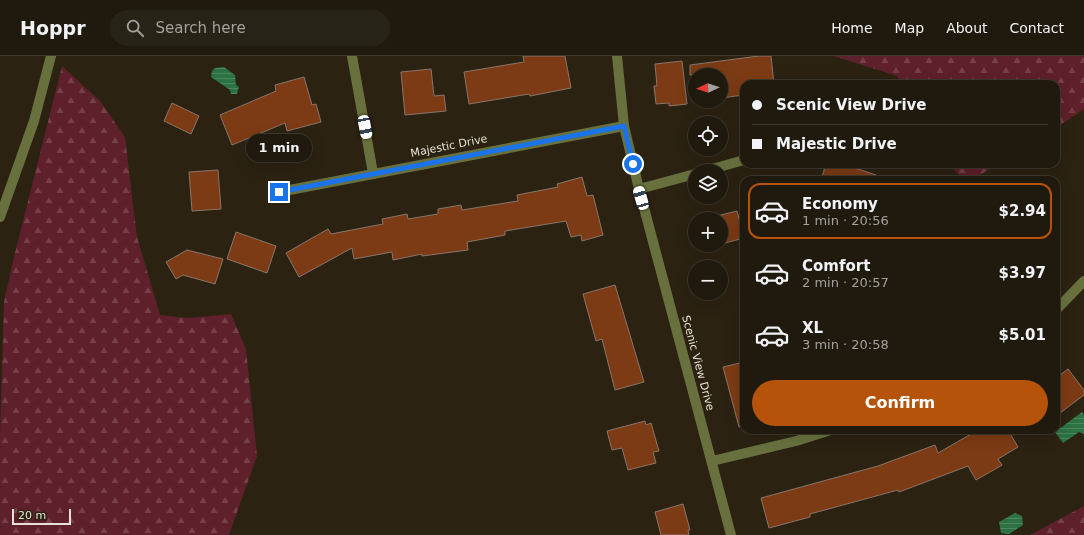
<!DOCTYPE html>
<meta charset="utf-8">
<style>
:root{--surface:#201a0e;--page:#282317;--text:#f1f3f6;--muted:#a2a19e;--line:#3d382e;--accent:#b45309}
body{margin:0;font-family:"DejaVu Sans",sans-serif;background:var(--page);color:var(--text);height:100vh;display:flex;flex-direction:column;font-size:15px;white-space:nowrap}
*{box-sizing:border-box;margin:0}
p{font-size:13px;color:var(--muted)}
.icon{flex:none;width:22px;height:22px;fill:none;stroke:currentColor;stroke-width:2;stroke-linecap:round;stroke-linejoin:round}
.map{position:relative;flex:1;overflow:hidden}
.drawer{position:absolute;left:740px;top:120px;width:320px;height:258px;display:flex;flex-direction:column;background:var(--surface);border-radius:12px;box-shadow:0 4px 16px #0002,0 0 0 1px var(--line)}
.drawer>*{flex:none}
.top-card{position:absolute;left:740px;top:24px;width:320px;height:88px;border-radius:12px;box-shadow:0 4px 16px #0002,0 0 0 1px var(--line);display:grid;align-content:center;height:88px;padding:0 12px;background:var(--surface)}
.needle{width:26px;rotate:266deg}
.controls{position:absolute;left:688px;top:12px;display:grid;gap:8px}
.controls a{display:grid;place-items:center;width:40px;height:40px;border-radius:50%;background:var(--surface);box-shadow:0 4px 16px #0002,0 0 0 1px var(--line);font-size:20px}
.scale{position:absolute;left:12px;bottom:10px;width:59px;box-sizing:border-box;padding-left:4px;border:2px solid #e7e1d7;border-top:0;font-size:11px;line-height:14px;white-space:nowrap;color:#e7e1d7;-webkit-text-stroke:3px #2b2212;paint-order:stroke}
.end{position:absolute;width:18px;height:18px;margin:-9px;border:5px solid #1a73e8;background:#fff;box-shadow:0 0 0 2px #fff}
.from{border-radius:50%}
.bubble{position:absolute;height:28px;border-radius:14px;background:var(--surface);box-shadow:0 4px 16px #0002,0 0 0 1px var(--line);font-size:13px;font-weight:700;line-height:28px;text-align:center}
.car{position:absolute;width:12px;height:24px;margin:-12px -6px;border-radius:5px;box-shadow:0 0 3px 1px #0007;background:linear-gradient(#fff 24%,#345 0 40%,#fff 0 76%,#345 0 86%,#fff 0)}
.top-card b{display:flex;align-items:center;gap:14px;height:38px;font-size:15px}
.top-card b+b{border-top:1px solid var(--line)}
.top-card i{width:10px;height:10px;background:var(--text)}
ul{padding:7px 0 0;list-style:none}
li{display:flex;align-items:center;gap:12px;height:56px;margin:0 8px 6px;padding:0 4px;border:2px solid transparent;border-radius:12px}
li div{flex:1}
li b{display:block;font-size:15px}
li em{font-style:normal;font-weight:700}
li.active{border-color:var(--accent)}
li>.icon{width:36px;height:36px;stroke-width:1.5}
.cta{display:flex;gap:8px;margin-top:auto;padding:8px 12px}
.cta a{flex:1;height:46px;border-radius:24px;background:var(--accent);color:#fff;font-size:16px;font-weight:700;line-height:46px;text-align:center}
header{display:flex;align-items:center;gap:24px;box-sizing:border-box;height:56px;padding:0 20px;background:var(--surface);border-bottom:1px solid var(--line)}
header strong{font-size:19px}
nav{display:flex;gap:22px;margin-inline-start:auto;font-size:14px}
.search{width:280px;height:36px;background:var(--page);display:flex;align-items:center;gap:10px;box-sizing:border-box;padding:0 14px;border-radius:22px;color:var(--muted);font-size:15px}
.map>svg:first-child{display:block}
.forest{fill:url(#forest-firs)}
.water{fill:url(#water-rules)}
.building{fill:#7c3b14;stroke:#8a756a}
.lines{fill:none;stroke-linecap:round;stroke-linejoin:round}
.minor{stroke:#68713e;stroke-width:10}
.route{stroke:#1a73e8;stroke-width:5}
.labels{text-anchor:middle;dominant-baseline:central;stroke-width:4;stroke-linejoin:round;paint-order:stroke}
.street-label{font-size:11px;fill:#e7e1d7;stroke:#2b2212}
</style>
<header>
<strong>Hoppr</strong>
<div class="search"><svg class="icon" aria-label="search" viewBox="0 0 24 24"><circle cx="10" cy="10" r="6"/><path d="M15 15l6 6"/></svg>Search here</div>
<nav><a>Home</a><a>Map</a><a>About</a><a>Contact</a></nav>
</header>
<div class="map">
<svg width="1084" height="479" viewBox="0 0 1084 479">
<defs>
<pattern id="forest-firs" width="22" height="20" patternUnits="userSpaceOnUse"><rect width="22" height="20" fill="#5e202a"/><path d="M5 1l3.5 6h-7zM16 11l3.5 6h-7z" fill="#754048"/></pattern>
<pattern id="water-rules" width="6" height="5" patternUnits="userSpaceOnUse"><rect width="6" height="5" fill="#2c7243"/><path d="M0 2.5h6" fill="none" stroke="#4b865d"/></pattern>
</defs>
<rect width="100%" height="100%" fill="#2b2212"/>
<g class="forest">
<path d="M834,0H1084V53L1056,72V28H902L897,20Z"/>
<path d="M62,10L100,45L125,81L137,181L160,259L188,262L231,258L246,293L257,400L229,479H0V382L4,246L15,197Z"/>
<path d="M950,108H999L971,124H963Z"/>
<path d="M1084,450V479H1030Z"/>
</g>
<g class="water">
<path d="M224,11L235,19L236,29L239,31L237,38H231L230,34L211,21L212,15L215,12Z"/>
<path d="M1082,356L1084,359V378L1079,376L1063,387L1055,376Z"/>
<path d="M1015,457L1022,460L1023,469L1009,478L1001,477L999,466Z"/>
</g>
<g class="building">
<path d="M523,0H565L571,32L530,40L529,38L469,48L464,16L524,6Z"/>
<path d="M759,0H771L774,28H744V39L721,42V19H690V9Z"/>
<path d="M682,5L687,48L669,50V47L656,48L654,30H657L655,8Z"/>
<path d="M431,13L434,40L444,39L446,55L405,59L401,16Z"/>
<path d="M304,21L312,49L316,48L321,66L287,75L285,67L232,89L220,59L276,35L275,29Z"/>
<path d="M172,47L199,60L191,78L164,65Z"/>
<path d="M826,108H843L882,121L881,124H821Z"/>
<path d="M218,114L221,153L192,155L189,116Z"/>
<path d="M582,121L587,140L593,139L603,179L582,185L581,179L571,181L566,165L505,175V179L467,186L468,194L422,200V198L393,204L392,196L354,203L352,192L299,221L286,197L328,173L331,178L383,168L382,163L407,158L408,163L438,158V153L461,149L462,154L518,145L517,139L558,131L557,128Z"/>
<path d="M737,155L744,182L721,188V163H704Z"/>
<path d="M236,176L276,190L267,217L227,203Z"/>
<path d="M697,189H717L698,194Z"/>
<path d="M187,194L223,203L215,228L183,219L176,223L166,206Z"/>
<path d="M615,229L644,326L615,334L602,283L596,285L583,238Z"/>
<path d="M744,306V370L739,371L723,311Z"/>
<path d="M1068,313L1084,334V339L1056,360V322Z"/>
<path d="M645,365L646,369L651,367L659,395L653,396L656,407L628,414L622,392L612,394L607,375Z"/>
<path d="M978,374H1008L1018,391L998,403L1002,409L976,424L968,410L899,436L898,434L810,458V461L769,472L761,442L878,410L935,389L938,397Z"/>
<path d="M683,448L690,474H688L689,479H661L655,456Z"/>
</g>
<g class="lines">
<g class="minor">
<path d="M352,0L373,117"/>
<path d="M617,0L624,70L639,133L731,479"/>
<path d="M705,115L744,104"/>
<path d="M639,133L695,118"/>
<path d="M279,136L624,70"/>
<path d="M0,161L34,65L51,0"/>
<path d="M1056,254L1084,225"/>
<path d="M712,405L796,385L831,374"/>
</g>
</g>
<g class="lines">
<path class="route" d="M279,136L624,70L633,108"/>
</g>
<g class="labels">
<g class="street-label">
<text transform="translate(449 90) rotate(-11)">Majestic Drive</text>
<text transform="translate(698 307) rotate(75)">Scenic View Drive</text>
</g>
</g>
</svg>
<div class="controls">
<a><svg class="needle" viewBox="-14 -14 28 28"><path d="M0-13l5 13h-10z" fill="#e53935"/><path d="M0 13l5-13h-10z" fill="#a2a19e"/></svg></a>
<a><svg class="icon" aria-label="locate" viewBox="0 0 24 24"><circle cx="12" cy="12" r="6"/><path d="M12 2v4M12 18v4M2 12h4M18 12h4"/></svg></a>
<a><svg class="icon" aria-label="layers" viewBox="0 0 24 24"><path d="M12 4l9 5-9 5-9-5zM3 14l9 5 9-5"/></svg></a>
<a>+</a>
<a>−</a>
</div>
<div class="scale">20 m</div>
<i class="end from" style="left:633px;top:108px"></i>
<i class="end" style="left:279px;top:136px"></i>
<div class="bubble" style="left:246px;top:78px;width:66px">1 min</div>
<i class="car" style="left:365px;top:71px;rotate:169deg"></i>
<i class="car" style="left:641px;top:142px;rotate:344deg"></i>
<div class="top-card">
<b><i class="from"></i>Scenic View Drive</b>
<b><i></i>Majestic Drive</b>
</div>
<section class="drawer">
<ul>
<li class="active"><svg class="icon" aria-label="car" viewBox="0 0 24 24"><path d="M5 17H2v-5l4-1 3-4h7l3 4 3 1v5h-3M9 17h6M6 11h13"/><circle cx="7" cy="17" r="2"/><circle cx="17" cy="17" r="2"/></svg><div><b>Economy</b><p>1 min · 20:56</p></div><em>$2.94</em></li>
<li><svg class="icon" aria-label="car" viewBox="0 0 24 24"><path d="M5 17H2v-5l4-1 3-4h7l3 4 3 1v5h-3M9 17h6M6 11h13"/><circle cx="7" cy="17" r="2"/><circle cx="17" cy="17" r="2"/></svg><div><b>Comfort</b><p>2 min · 20:57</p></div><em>$3.97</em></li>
<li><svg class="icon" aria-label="car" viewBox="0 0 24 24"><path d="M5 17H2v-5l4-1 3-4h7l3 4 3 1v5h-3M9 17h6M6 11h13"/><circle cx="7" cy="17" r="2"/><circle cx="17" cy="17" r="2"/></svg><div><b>XL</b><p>3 min · 20:58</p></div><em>$5.01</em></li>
</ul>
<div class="cta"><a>Confirm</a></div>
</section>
</div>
